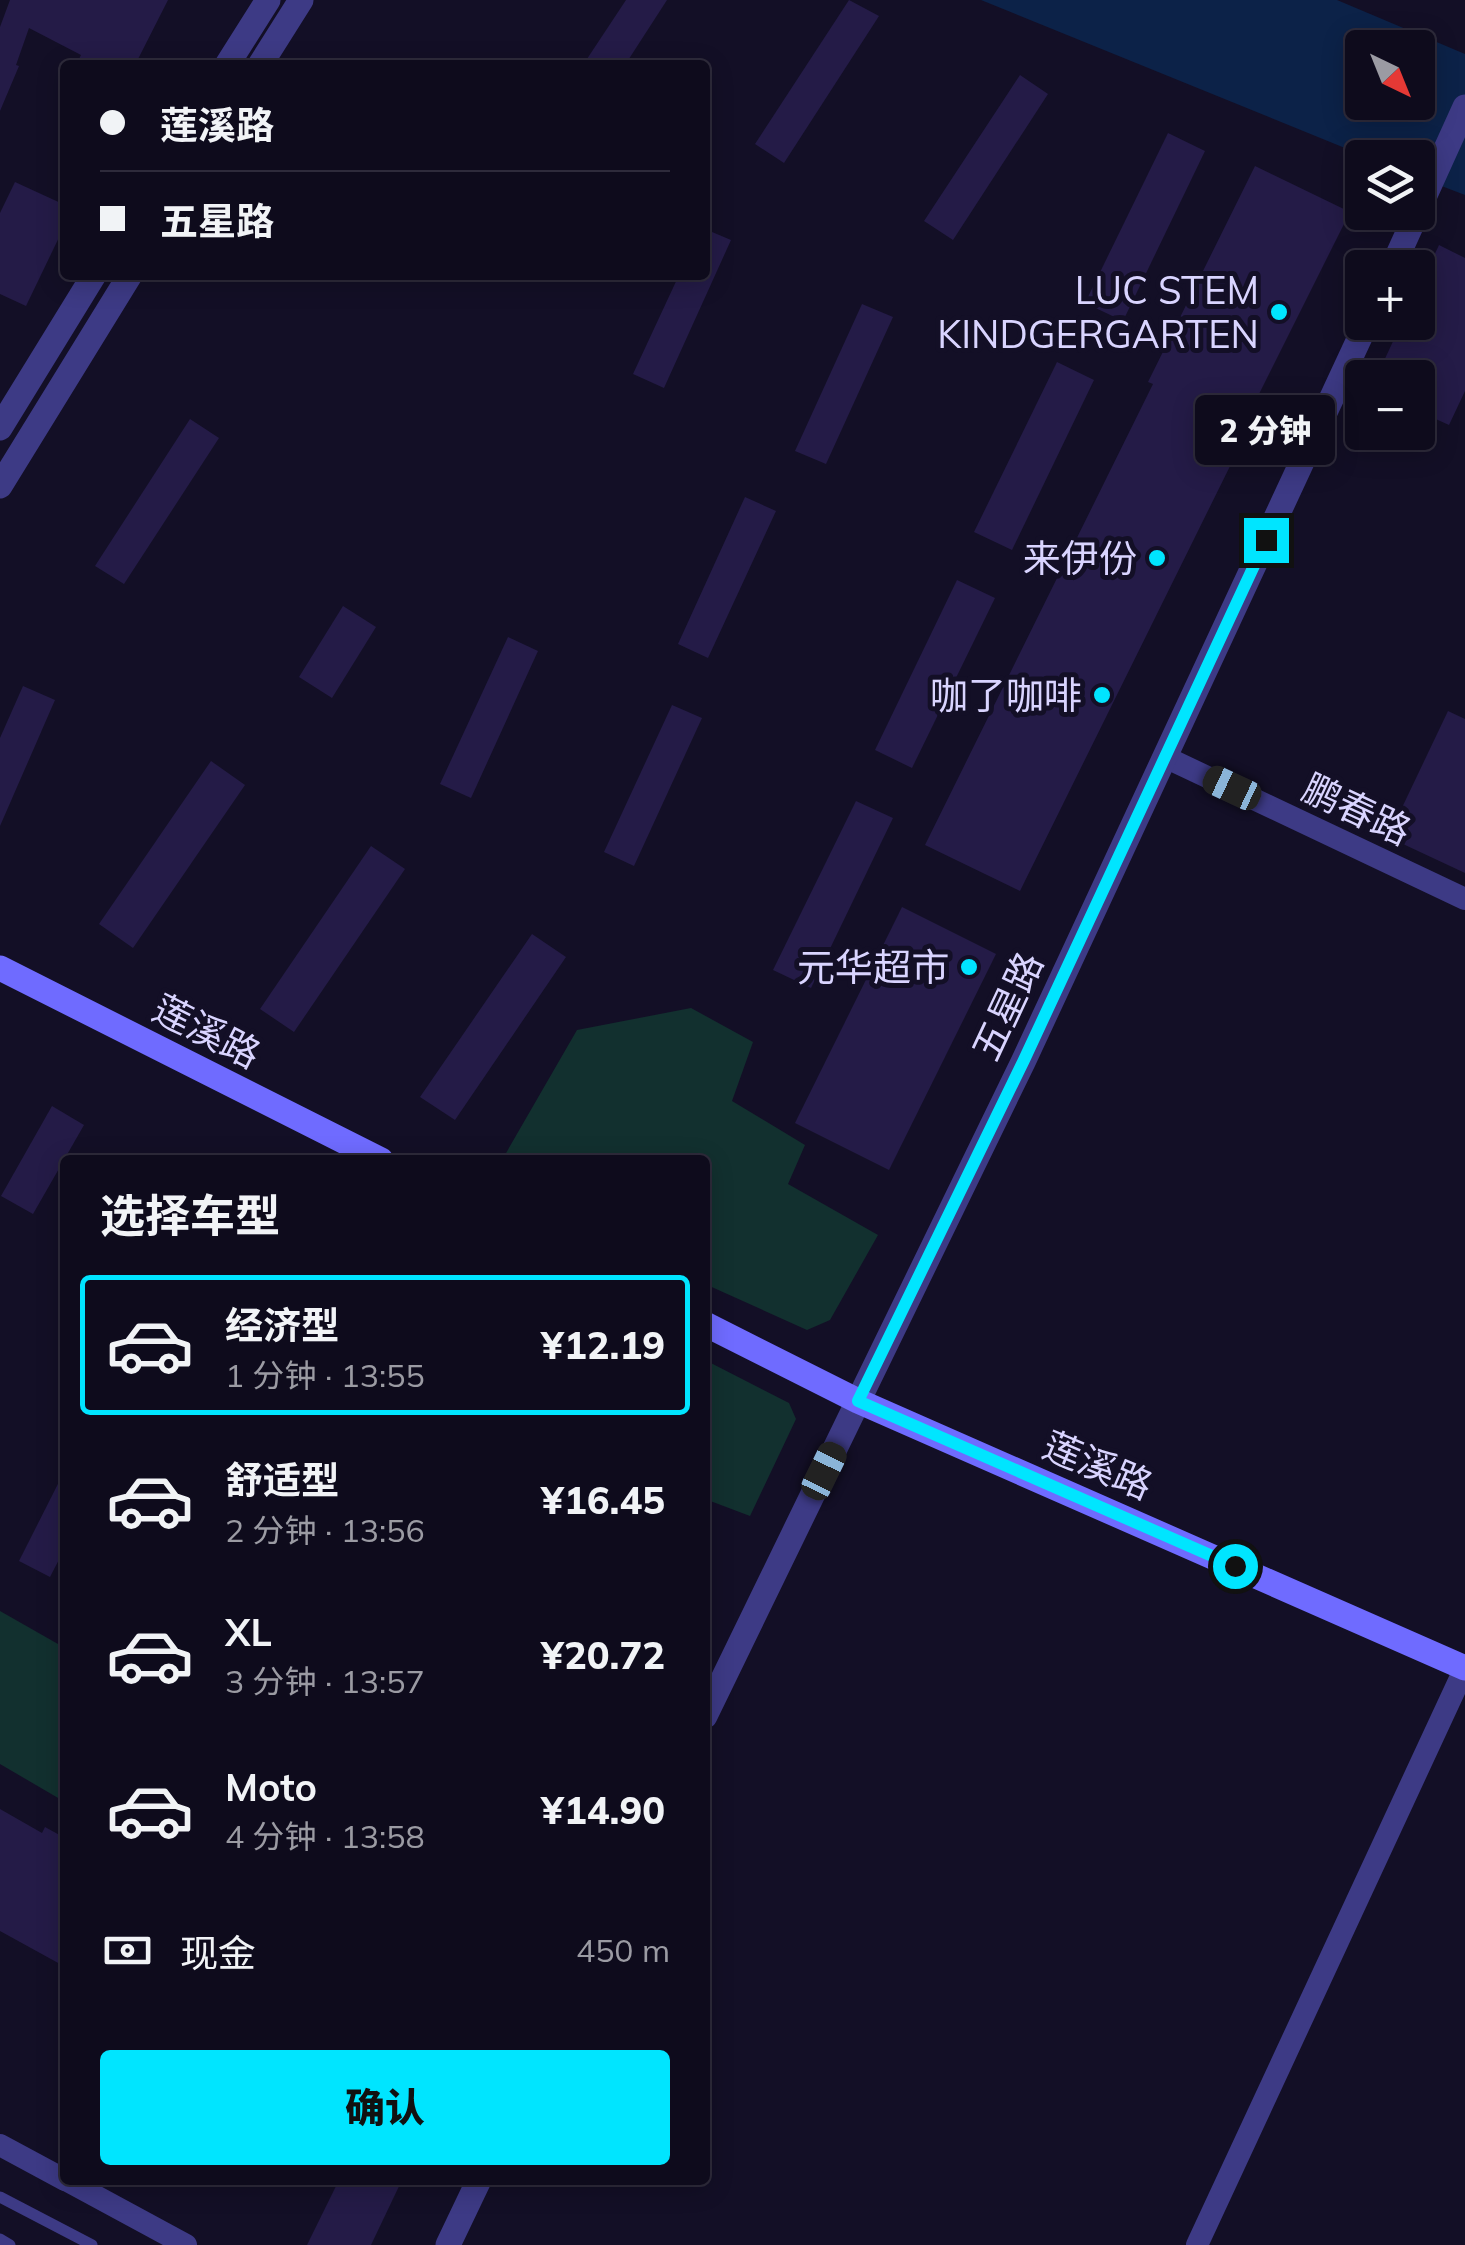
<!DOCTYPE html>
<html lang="zh">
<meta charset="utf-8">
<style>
:root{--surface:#0e0b1c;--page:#1c1929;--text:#f1f3f6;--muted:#9b9ba3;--line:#2e2b3b;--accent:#00e5ff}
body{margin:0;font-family:Mulish,"Noto Sans SC",sans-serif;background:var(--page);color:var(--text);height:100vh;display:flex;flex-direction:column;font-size:38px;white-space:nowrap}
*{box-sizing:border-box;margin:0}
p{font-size:32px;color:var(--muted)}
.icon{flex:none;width:55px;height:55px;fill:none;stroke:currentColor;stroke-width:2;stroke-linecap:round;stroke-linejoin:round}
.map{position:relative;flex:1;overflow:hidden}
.sheet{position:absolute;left:60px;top:1155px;width:650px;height:1030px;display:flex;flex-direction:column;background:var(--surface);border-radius:10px;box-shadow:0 5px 25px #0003,0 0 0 2px var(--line)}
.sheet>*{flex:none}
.hud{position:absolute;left:60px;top:60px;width:650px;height:220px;border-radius:10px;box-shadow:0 5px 25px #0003,0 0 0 2px var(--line);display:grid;align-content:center;height:220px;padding:0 40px;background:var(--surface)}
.needle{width:65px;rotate:137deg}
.buttons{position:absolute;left:1345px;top:30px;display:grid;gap:20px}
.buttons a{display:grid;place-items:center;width:90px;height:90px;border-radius:10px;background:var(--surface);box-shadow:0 5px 25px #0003,0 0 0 2px var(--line);font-size:50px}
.end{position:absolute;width:45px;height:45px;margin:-22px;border:12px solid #00e5ff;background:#111;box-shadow:0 0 0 5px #111}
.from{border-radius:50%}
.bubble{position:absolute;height:70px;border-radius:10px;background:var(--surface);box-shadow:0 5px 25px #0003,0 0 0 2px var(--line);font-size:32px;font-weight:800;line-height:70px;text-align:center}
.car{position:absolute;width:30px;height:60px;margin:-30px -15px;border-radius:12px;box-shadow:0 0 8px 2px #0007;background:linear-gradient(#222 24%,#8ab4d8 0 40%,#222 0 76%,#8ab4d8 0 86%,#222 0)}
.hud b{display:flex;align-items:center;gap:35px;height:95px;font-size:38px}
.hud b+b{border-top:2px solid var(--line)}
.hud i{width:25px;height:25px;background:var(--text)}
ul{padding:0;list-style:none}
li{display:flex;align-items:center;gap:30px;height:140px;margin:0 20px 15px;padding:0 20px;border:5px solid transparent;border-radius:10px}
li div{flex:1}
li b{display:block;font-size:38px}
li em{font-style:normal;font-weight:800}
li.selected{border-color:var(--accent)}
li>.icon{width:90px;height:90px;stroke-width:1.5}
h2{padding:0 40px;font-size:45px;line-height:120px}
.pay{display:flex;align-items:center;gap:25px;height:110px;padding:0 40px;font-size:38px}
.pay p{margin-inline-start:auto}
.primary-button{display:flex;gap:20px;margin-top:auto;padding:20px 40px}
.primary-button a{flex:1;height:115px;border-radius:10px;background:var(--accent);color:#111;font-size:40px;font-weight:800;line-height:115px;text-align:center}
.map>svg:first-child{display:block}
.green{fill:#12302f}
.water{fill:#0c2248;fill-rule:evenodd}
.building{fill:#241b47}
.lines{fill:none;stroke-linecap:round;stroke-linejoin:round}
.service{stroke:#3d3a85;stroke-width:11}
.minor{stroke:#3d3a85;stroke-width:22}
.tertiary{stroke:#3d3a85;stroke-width:25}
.secondary{stroke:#6f6bff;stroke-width:25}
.route{stroke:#00e5ff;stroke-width:12}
.poi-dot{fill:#00e5ff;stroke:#130f26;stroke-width:4}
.labels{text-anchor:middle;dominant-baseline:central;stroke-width:10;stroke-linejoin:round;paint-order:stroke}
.poi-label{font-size:38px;fill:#d9d4ff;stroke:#130f26;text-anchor:end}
.street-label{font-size:38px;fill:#d9d4ff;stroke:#130f26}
</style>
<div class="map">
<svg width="1465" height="2245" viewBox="0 0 1465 2245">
<rect width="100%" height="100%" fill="#130f26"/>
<g class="green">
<path d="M691,1008L753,1042L732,1101L805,1145L788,1184L878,1235L830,1320L807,1330L705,1284V1160H502L577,1030Z"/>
<path d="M705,1360L789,1403L796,1419L750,1516L705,1499Z"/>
<path d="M0,1611L65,1648V1802L0,1764Z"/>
</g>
<path class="water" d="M981,0H1337L1465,54V195L1418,177V158L1367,157ZM1362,48H1418V102H1362Z"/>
<g class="building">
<path d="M10,0H168L135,65H76L81,55L29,28L16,65L19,66L0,111V27Z"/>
<path d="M626,0H667L625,65H583Z"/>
<path d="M849,0L879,16L784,163L755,144Z"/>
<path d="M1020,75L1048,94L953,240L924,221Z"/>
<path d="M1168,133L1205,151L1123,321L1085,303Z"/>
<path d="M1255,166L1350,212L1233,446L1239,448L1020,891L925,845L1153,384L1148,382Z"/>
<path d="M15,182L65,205V225L26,306L0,294V213Z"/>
<path d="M705,229L731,240L664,388L633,374L679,275H705Z"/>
<path d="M1439,245L1465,258V391L1449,425L1418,411V378H1376L1402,322H1418V290Z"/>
<path d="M862,304L893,317L826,464L795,451Z"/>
<path d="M1057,362L1094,380L1012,550L974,532Z"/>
<path d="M190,419L219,438L124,584L95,566Z"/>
<path d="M745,497L776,511L708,658L678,644Z"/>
<path d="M957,580L995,598L912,768L875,750Z"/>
<path d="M343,606L376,627L332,698L299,677Z"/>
<path d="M508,637L538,651L471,798L440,784Z"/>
<path d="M23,686L55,700L0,826V738Z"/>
<path d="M672,705L702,718L634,866L604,852Z"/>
<path d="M1448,711L1465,719V873L1388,837Z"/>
<path d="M211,761L245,785L133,948L99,924Z"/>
<path d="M856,801L893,818L811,988L773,970Z"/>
<path d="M371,846L405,869L294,1032L260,1009Z"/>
<path d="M902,907L996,954L889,1170L795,1123Z"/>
<path d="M532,934L566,957L455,1120L420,1097Z"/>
<path d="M52,1106L84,1125L33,1214L1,1196Z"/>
<path d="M65,1470V1548L50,1577L19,1561Z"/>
<path d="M0,1809L42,1833L45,1827L65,1838V1955L60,1964L0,1931Z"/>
<path d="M339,2180H402L371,2245H307Z"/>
</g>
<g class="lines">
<g class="service">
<path d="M0,2197L92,2245"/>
<path d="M0,2239L10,2245"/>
</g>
<g class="minor">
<path d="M1165,757L1465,899"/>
<path d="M0,2145L65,2180"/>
<path d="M66,2180L186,2245"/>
<path d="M1197,2245L1465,1668"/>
</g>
<g class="tertiary">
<path d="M227,65L268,0"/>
<path d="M260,65L301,0"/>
<path d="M1392,268L1465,107"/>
<path d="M0,428L94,275"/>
<path d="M0,486L130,275"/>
<path d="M705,1716L1024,1060L1367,322"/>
<path d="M448,2245L479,2180"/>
</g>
<g class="secondary">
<path d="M0,968L381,1160"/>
<path d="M705,1324L858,1401L1465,1668"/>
</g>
</g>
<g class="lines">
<path class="route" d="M1235,1566L858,1401L1024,1060L1266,540"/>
</g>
<g class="poi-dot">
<circle cx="1279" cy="312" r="10"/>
<circle cx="1157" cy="558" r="10"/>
<circle cx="1102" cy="695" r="10"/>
<circle cx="969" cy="967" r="10"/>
</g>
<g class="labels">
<g class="poi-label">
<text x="1259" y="290">LUC STEM<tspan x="1259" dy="44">KINDGERGARTEN</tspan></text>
<text x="1137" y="558">来伊份</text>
<text x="1082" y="695">咖了咖啡</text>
<text x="949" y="967">元华超市</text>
</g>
<g class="street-label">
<text transform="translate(1357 809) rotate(25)">鹏春路</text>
<text transform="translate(1007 1006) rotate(-65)">五星路</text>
<text transform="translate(207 1031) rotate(27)">莲溪路</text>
<text transform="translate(1098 1465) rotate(23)">莲溪路</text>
</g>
</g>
</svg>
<div class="buttons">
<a><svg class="needle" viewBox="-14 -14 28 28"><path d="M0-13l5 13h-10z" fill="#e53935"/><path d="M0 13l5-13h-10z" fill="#9b9ba3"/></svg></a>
<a><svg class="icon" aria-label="layers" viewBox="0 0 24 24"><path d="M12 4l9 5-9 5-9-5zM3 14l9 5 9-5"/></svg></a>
<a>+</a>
<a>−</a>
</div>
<i class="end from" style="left:1235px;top:1566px"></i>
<i class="end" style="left:1266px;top:540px"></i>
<div class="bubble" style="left:1195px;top:395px;width:140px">2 分钟</div>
<i class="car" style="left:1232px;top:788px;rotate:295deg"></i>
<i class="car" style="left:824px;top:1471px;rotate:26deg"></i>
<div class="hud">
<b><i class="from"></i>莲溪路</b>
<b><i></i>五星路</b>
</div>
<section class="sheet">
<h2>选择车型</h2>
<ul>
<li class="selected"><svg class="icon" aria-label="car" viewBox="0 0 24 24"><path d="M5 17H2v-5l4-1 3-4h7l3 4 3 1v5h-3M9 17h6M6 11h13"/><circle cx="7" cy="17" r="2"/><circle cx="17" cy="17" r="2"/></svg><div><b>经济型</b><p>1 分钟 · 13:55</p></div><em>¥12.19</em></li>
<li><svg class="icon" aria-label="car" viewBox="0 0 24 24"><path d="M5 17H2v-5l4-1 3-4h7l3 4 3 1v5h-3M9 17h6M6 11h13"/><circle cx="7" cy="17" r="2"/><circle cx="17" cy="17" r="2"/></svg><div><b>舒适型</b><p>2 分钟 · 13:56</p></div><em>¥16.45</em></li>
<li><svg class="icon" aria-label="car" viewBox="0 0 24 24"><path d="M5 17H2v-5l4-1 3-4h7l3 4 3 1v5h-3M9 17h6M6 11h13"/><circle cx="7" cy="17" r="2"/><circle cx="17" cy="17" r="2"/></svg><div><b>XL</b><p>3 分钟 · 13:57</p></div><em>¥20.72</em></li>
<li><svg class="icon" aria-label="car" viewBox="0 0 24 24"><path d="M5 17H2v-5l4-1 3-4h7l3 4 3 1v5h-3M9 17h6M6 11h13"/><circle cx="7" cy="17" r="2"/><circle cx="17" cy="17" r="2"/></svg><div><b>Moto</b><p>4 分钟 · 13:58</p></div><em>¥14.90</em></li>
</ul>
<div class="pay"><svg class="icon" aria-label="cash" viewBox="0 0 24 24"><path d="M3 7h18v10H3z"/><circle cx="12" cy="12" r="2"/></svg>现金<p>450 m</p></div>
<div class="primary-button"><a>确认</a></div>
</section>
</div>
